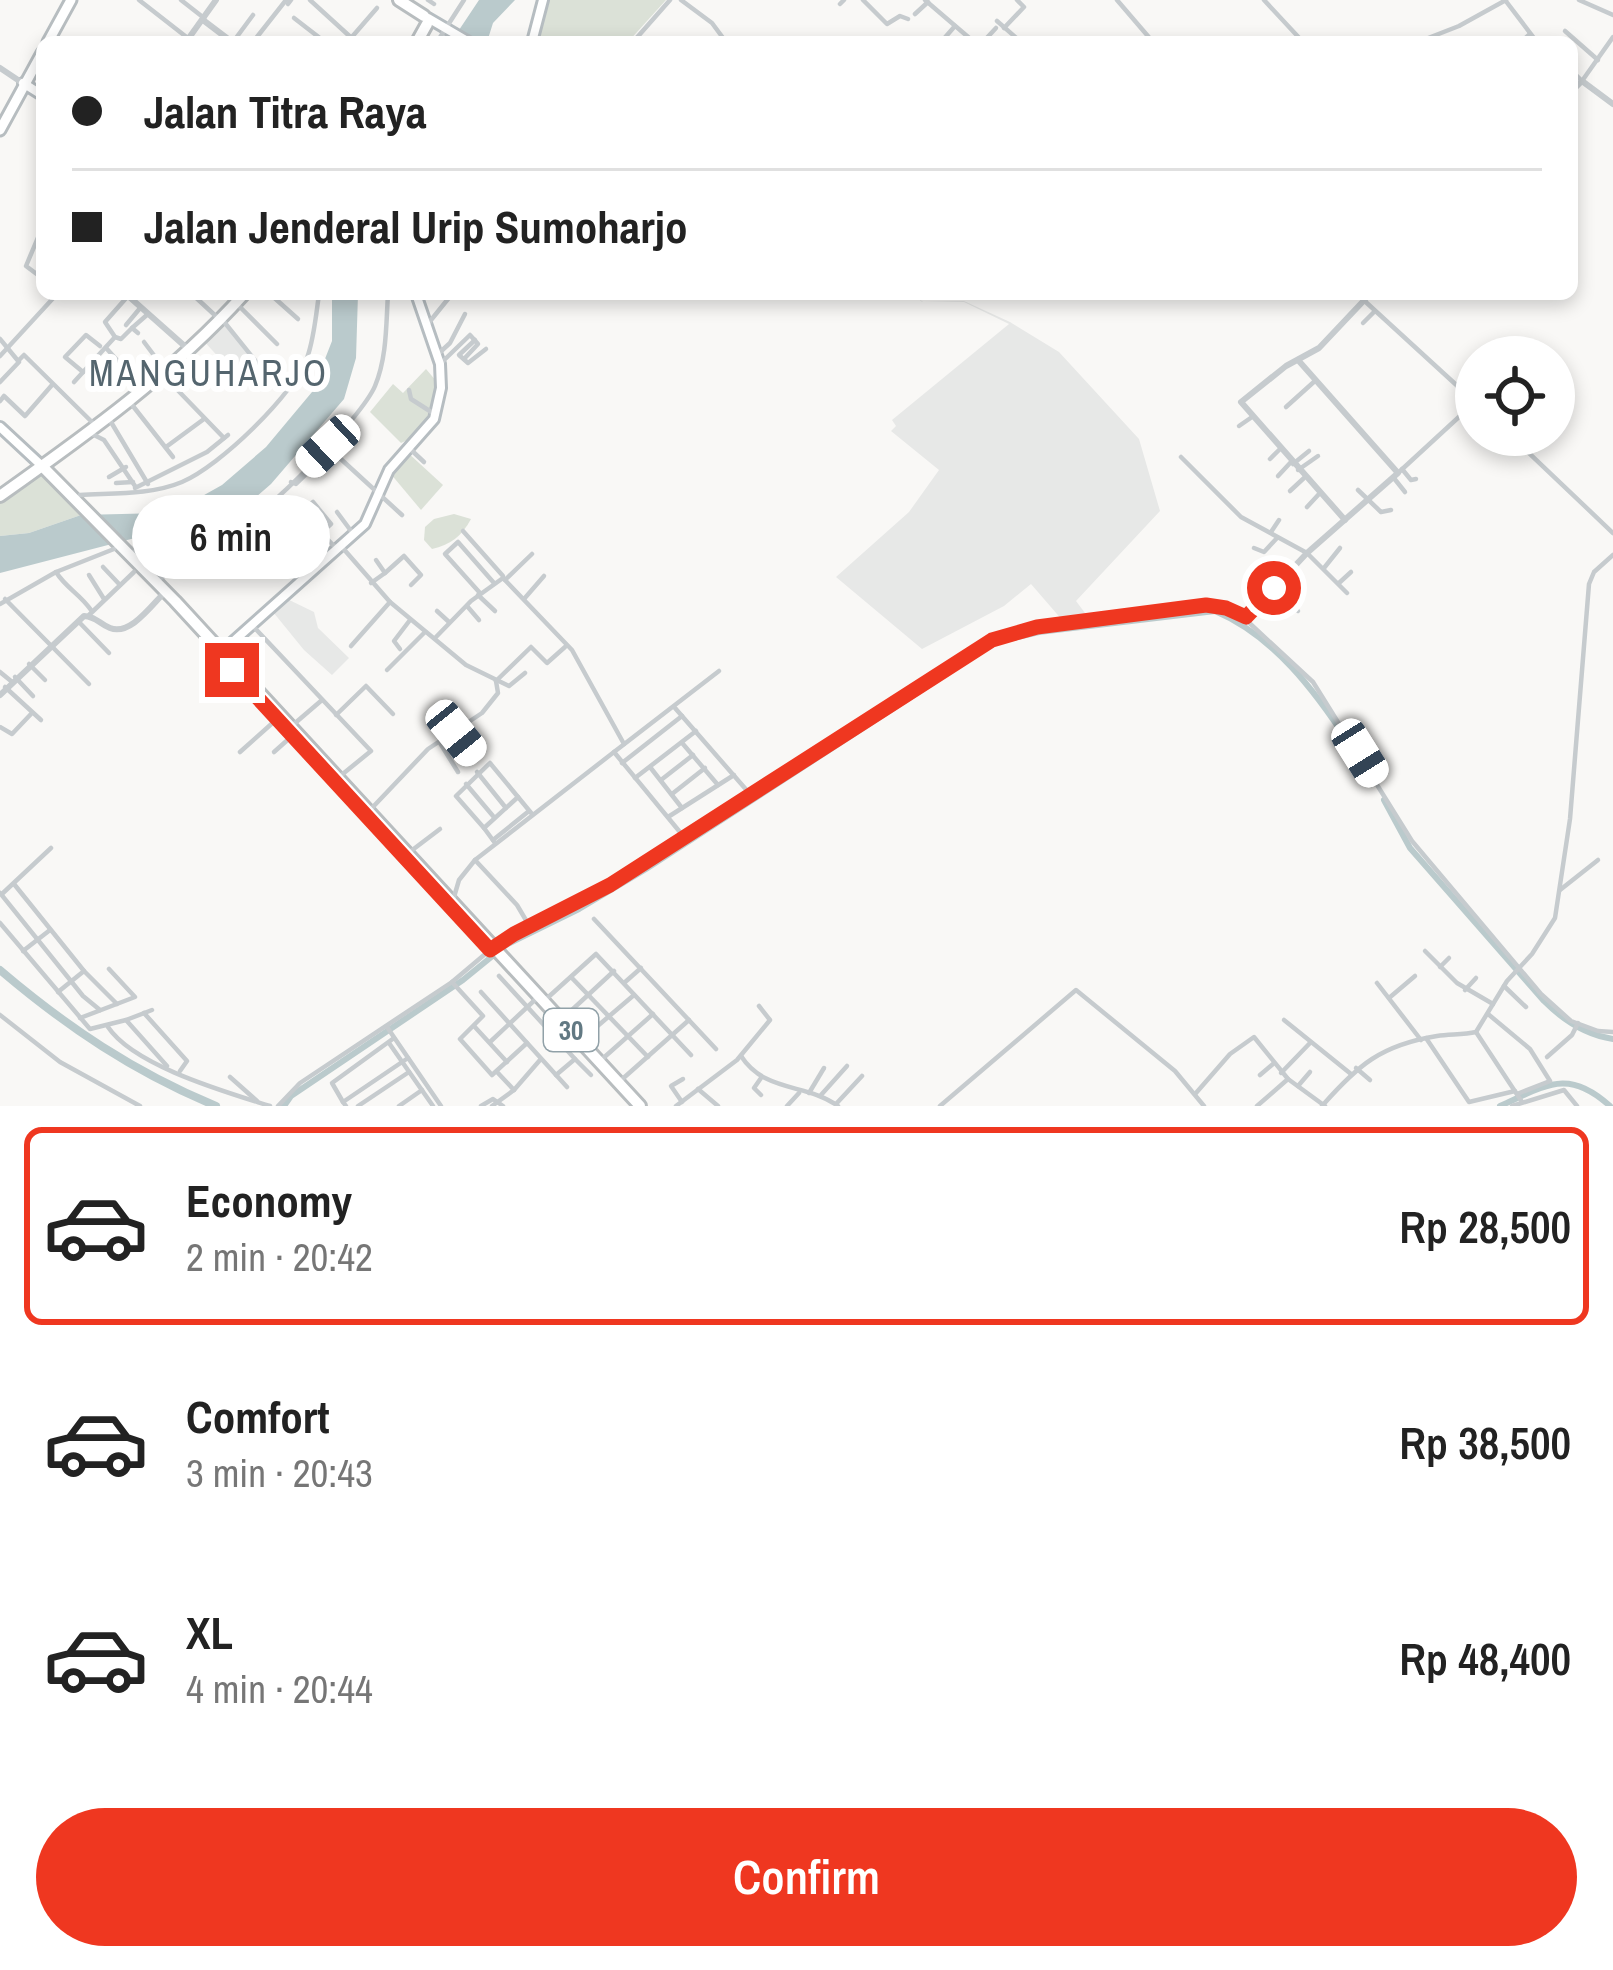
<!DOCTYPE html>
<meta charset="utf-8">
<style>
:root{--surface:#fff;--page:#f6f6f6;--text:#222;--muted:#767676;--line:#e0e0e0;--accent:#ef3720}
body{margin:0;font-family:"Archivo Narrow",sans-serif;background:var(--page);color:var(--text);height:100vh;display:flex;flex-direction:column;font-size:45px;white-space:nowrap}
*{box-sizing:border-box;margin:0}
p{font-size:39px;color:var(--muted)}
.icon{flex:none;width:66px;height:66px;fill:none;stroke:currentColor;stroke-width:2;stroke-linecap:round;stroke-linejoin:round}
.map{position:relative;height:1106px;overflow:hidden}
.drawer{display:flex;flex-direction:column;background:var(--surface);flex:1}
.drawer>*{flex:none}
.guide{position:absolute;left:36px;top:36px;width:1542px;height:264px;border-radius:18px;box-shadow:0 6px 18px #0003;display:grid;align-content:center;height:264px;padding:0 36px;background:var(--surface)}
.buttons{position:absolute;left:1455px;top:336px;display:grid;gap:24px}
.buttons a{display:grid;place-items:center;width:120px;height:120px;border-radius:50%;background:var(--surface);box-shadow:0 6px 18px #0003;font-size:60px}
.end{position:absolute;width:54px;height:54px;margin:-27px;border:15px solid #ef3720;background:#fff;box-shadow:0 0 0 6px #fff}
.from{border-radius:50%}
.bubble{position:absolute;height:84px;border-radius:42px;background:var(--surface);box-shadow:0 6px 18px #0003;font-size:39px;font-weight:600;line-height:84px;text-align:center}
.car{position:absolute;width:36px;height:72px;margin:-36px -18px;border-radius:15px;box-shadow:0 0 9px 3px #0007;background:linear-gradient(#fff 24%,#345 0 40%,#fff 0 76%,#345 0 86%,#fff 0)}
.guide b{display:flex;align-items:center;gap:42px;height:114px;font-size:45px}
.guide b+b{border-top:3px solid var(--line)}
.guide i{width:30px;height:30px;background:var(--text)}
ul{padding:21px 0 0;list-style:none}
li{display:flex;align-items:center;gap:36px;height:198px;margin:0 24px 18px;padding:0 12px;border:6px solid transparent;border-radius:18px}
li div{flex:1}
li b{display:block;font-size:45px}
li em{font-style:normal;font-weight:600}
li.on{border-color:var(--accent)}
li>.icon{width:108px;height:108px;stroke-width:1.5}
.button{display:flex;gap:24px;margin-top:auto;padding:24px 36px}
.button a{flex:1;height:138px;border-radius:72px;background:var(--accent);color:#fff;font-size:48px;font-weight:600;line-height:138px;text-align:center}
.map>svg:first-child{display:block}
.built{fill:#e7e8e7}
.green{fill:#dbe1d7}
.water{fill:#bacacc}
.lines{fill:none;stroke-linecap:round;stroke-linejoin:round}
.canal{stroke:#bacacc;stroke-width:6}
.river{stroke:#bacacc;stroke-width:8}
.secondary-casing{stroke:#b6bdc1;stroke-width:14}
.primary-casing{stroke:#b7bdc0;stroke-width:15}
.trunk-casing{stroke:#b8bdbf;stroke-width:16}
.minor{stroke:#c6cbce;stroke-width:4.5}
.tertiary{stroke:#c6cbce;stroke-width:6}
.secondary{stroke:#fff;stroke-width:8}
.primary{stroke:#fff;stroke-width:9}
.trunk{stroke:#fff;stroke-width:10}
.route{stroke:#ef3720;stroke-width:15}
.labels{text-anchor:middle;dominant-baseline:central;stroke-width:12;stroke-linejoin:round;paint-order:stroke}
.shield{fill:#fff;stroke:#91a1a8;stroke-width:3}
.shield-label{font-size:27px;font-weight:bold;fill:#627983}
.quarter-label{font-size:36px;letter-spacing:3px;fill:#54656e;stroke:#fff}
</style>
<div class="map">
<svg width="1613" height="1106" viewBox="0 0 1613 1106">
<rect width="100%" height="100%" fill="#f9f8f6"/>
<g class="built">
<path d="M913,294L923,302L964,301L1010,322L1059,352L1139,439L1160,511L1076,601L1088,617L1063,621L1031,584L1004,606L922,649L836,577L909,512L939,470L891,431L896,426L892,420L1009,324L964,302H922Z"/>
<path d="M221,321L252,357L233,373L202,339Z"/>
<path d="M281,596L314,612L318,628L349,658L332,675L304,650L269,607Z"/>
</g>
<g class="green">
<path d="M546,0H666L628,42H535Z"/>
<path d="M426,369L437,382C434,409 429,431 401,443L370,412L393,384L403,393Z"/>
<path d="M407,452L443,485L421,510L390,473Z"/>
<path d="M40,470L81,515L29,533L0,536V501Z"/>
<path d="M454,514L471,519C462,536 450,545 432,549L424,540L425,527L434,519Z"/>
</g>
<g class="water">
<path d="M479,0H515L493,23L487,42H451Z"/>
<path d="M332,294H358L356,358L344,399L271,484L241,510L187,535L135,538L0,573V536L29,533L81,515L162,513L181,508L222,485L266,447L312,392L332,341Z"/>
</g>
<g class="lines">
<g class="canal">
<path d="M996,642L1039,632L1215,611C1274,636 1315,691 1349,743"/>
<path d="M1384,800L1410,848L1544,1001C1563,1020 1586,1035 1613,1039"/>
<path d="M284,1106L291,1096L463,980L506,945L579,909L646,869L940,678"/>
<path d="M1500,1106C1547,1085 1568,1068 1610,1106"/>
</g>
<path class="river" d="M0,970C67,1027 134,1072 216,1106"/>
<g class="secondary-casing">
<g id="secondary">
<path d="M428,18L469,42"/>
<path d="M532,42L543,0"/>
<path d="M23,83L42,95"/>
<path d="M0,427L42,466"/>
<path d="M218,655L365,524L389,470L434,419L441,388L440,364L416,294"/>
</g>
</g>
<g class="primary-casing">
<g id="primary">
<path d="M48,42L71,0"/>
<path d="M0,130L42,53"/>
</g>
</g>
<g class="trunk-casing">
<g id="trunk">
<path d="M399,0L424,16"/>
<path d="M417,42L427,24"/>
<path d="M42,466L175,601L640,1106"/>
<path d="M0,496C86,435 173,373 244,294"/>
</g>
</g>
<g class="minor">
<path d="M139,0L189,39"/>
<path d="M181,0L204,18"/>
<path d="M310,0L356,42"/>
<path d="M428,0L434,4"/>
<path d="M681,0L712,23L726,42"/>
<path d="M863,0L887,24L900,16L908,19"/>
<path d="M925,0L974,42"/>
<path d="M1117,0L1153,42"/>
<path d="M1264,0L1303,42"/>
<path d="M1505,0L1537,42"/>
<path d="M1579,0L1613,15"/>
<path d="M288,4L291,0"/>
<path d="M840,4L844,0"/>
<path d="M915,14L928,2"/>
<path d="M294,18L325,42"/>
<path d="M997,21L1021,42"/>
<path d="M1004,28L1024,7L1017,0"/>
<path d="M1565,31L1598,60"/>
<path d="M351,38L377,8"/>
<path d="M129,39L135,42"/>
<path d="M233,42L253,15"/>
<path d="M253,42L286,0"/>
<path d="M437,42L464,0"/>
<path d="M633,42L670,0"/>
<path d="M941,42L955,26"/>
<path d="M983,42L996,28"/>
<path d="M1418,42L1459,26L1506,0"/>
<path d="M1521,42L1530,34"/>
<path d="M1572,71L1582,81L1613,37"/>
<path d="M1572,153L1573,154"/>
<path d="M1572,205L1573,206"/>
<path d="M42,228L26,266L42,278"/>
<path d="M192,294L219,319"/>
<path d="M270,294L298,319"/>
<path d="M1357,294L1476,403"/>
<path d="M1426,294L1428,297"/>
<path d="M236,303L277,344"/>
<path d="M221,318L258,364"/>
<path d="M1363,323L1375,311"/>
<path d="M126,325L141,307"/>
<path d="M427,325L452,294"/>
<path d="M138,333L132,328L148,314"/>
<path d="M115,337L105,322L128,296"/>
<path d="M0,339L19,362L0,382"/>
<path d="M475,340L459,355L468,363L486,349"/>
<path d="M144,342L165,370"/>
<path d="M107,349L143,389"/>
<path d="M437,355L450,343L465,314"/>
<path d="M0,356L57,294"/>
<path d="M19,360L24,355L97,427"/>
<path d="M440,364L470,335L478,344L464,359"/>
<path d="M87,369L102,385"/>
<path d="M83,372L65,357L86,335L100,346"/>
<path d="M161,373L224,438"/>
<path d="M74,382L115,337L121,339L132,328"/>
<path d="M409,390L411,399L436,415"/>
<path d="M0,401L4,396L25,416L52,385"/>
<path d="M129,401L173,457"/>
<path d="M1286,407L1316,380"/>
<path d="M108,417L148,484"/>
<path d="M1239,426L1252,417"/>
<path d="M90,433L104,440L135,486"/>
<path d="M1510,435L1613,533"/>
<path d="M166,447L204,419"/>
<path d="M408,447L424,462"/>
<path d="M1181,457L1241,517L1307,553L1347,593"/>
<path d="M1270,459L1280,449"/>
<path d="M1293,464L1309,451"/>
<path d="M1402,469L1411,480L1416,479"/>
<path d="M1298,470L1318,456"/>
<path d="M1398,473L1473,404"/>
<path d="M1278,476L1291,462"/>
<path d="M109,477L126,467"/>
<path d="M1393,477L1405,492"/>
<path d="M291,482L296,484L331,450L402,515"/>
<path d="M116,483L133,482"/>
<path d="M135,488L207,452L228,435"/>
<path d="M1358,490L1381,512L1391,510"/>
<path d="M1290,491L1304,478"/>
<path d="M80,495C114,493 151,495 182,482C221,465 291,397 307,358C314,339 316,315 319,294"/>
<path d="M1307,507L1319,494"/>
<path d="M337,512L354,535"/>
<path d="M463,531L503,576"/>
<path d="M322,532L331,524L313,502L301,512L335,547"/>
<path d="M1271,532L1279,520"/>
<path d="M341,546L390,602L466,665L509,686L525,673"/>
<path d="M1254,548L1264,552L1277,538"/>
<path d="M133,552C167,549 202,545 233,531C264,518 362,417 375,386C387,357 386,325 388,294"/>
<path d="M288,565L300,581"/>
<path d="M103,567L120,585"/>
<path d="M1324,568L1340,548"/>
<path d="M56,572C66,588 80,594 91,610"/>
<path d="M153,572L170,558"/>
<path d="M385,573L404,556L421,575L411,585"/>
<path d="M89,575L104,599"/>
<path d="M159,579L180,566"/>
<path d="M505,580L532,554"/>
<path d="M371,583L385,573L376,560"/>
<path d="M1339,583L1351,572"/>
<path d="M1274,588L1298,611"/>
<path d="M480,593L445,554L458,542L494,583"/>
<path d="M478,595L495,611"/>
<path d="M5,599L89,684"/>
<path d="M524,599L544,576"/>
<path d="M0,604L56,572L114,549"/>
<path d="M467,606L479,620"/>
<path d="M437,611L449,622"/>
<path d="M89,615L134,572"/>
<path d="M1244,618L1313,682L1412,841L1541,994L1571,1021L1598,1031L1613,1032"/>
<path d="M78,621L109,653"/>
<path d="M251,624L371,751L339,777"/>
<path d="M436,637L471,601L503,578L572,650L624,744"/>
<path d="M351,646L390,602"/>
<path d="M400,649L394,641L410,620"/>
<path d="M29,664L45,680"/>
<path d="M387,670L425,632"/>
<path d="M0,672L11,681"/>
<path d="M15,677L33,696"/>
<path d="M496,681L531,647L547,663L565,647"/>
<path d="M5,687L41,720"/>
<path d="M675,708L750,794"/>
<path d="M336,715L366,686L393,714"/>
<path d="M294,724L322,700"/>
<path d="M0,727L12,734L31,714"/>
<path d="M456,733L471,751"/>
<path d="M440,743L458,772"/>
<path d="M683,744L718,785"/>
<path d="M240,752L277,719"/>
<path d="M274,752L292,736"/>
<path d="M622,763L682,716"/>
<path d="M650,767L682,808"/>
<path d="M477,772L506,808"/>
<path d="M635,778L696,731"/>
<path d="M661,780L693,755"/>
<path d="M466,784L493,816"/>
<path d="M672,794L705,768"/>
<path d="M371,809L428,749L482,713L498,693L496,681"/>
<path d="M668,817L734,775"/>
<path d="M484,828L456,796L490,763L518,797"/>
<path d="M684,837L614,752L719,671"/>
<path d="M493,840L529,811"/>
<path d="M495,843L484,828L518,797L532,814"/>
<path d="M411,851L440,829"/>
<path d="M475,860L517,905L530,927"/>
<path d="M14,884L84,971L117,1004"/>
<path d="M1560,890L1598,860"/>
<path d="M0,893L83,996L100,1010"/>
<path d="M3,893L51,848"/>
<path d="M454,897L459,880L475,860L614,752"/>
<path d="M594,919L716,1049"/>
<path d="M0,923L90,1029L126,1020L167,1066"/>
<path d="M23,951L50,930"/>
<path d="M1425,951L1457,983L1493,1004"/>
<path d="M1440,967L1449,958"/>
<path d="M499,976L575,1059L556,1075"/>
<path d="M571,977L648,1057"/>
<path d="M452,982L483,1016L460,1039L492,1075L527,1043"/>
<path d="M624,983L641,968"/>
<path d="M1377,983L1421,1040"/>
<path d="M1504,986L1526,1007"/>
<path d="M1465,990L1476,978"/>
<path d="M58,992L84,971"/>
<path d="M481,992L567,1087"/>
<path d="M1389,998L1415,976"/>
<path d="M544,1001L596,954L691,1055"/>
<path d="M144,1013L187,1061L180,1071"/>
<path d="M1488,1014L1530,1049L1550,1081L1517,1094"/>
<path d="M0,1015L60,1062L140,1106"/>
<path d="M80,1018L135,997L109,969"/>
<path d="M126,1020L152,1010"/>
<path d="M561,1020L614,971"/>
<path d="M1284,1020L1351,1074"/>
<path d="M474,1026L507,1062"/>
<path d="M108,1027C134,1066 226,1092 270,1106"/>
<path d="M387,1027L441,1106"/>
<path d="M1476,1032L1522,1102"/>
<path d="M1426,1038L1469,1102L1515,1091"/>
<path d="M580,1041L634,995"/>
<path d="M490,1042L538,997"/>
<path d="M389,1043L433,1106"/>
<path d="M741,1056C765,1093 806,1083 838,1106"/>
<path d="M1547,1057L1572,1035L1578,1023"/>
<path d="M575,1059L591,1075"/>
<path d="M600,1061L653,1014"/>
<path d="M1356,1068L1370,1080"/>
<path d="M498,1073L514,1090"/>
<path d="M1281,1073L1310,1043"/>
<path d="M1260,1075L1273,1064"/>
<path d="M230,1077L257,1101"/>
<path d="M619,1082L689,1020"/>
<path d="M1298,1086L1310,1072"/>
<path d="M698,1089L718,1106"/>
<path d="M809,1093L824,1068"/>
<path d="M1196,1093L1230,1054L1254,1037L1288,1079L1325,1106"/>
<path d="M761,1095L754,1088L761,1078"/>
<path d="M821,1095L847,1066"/>
<path d="M343,1102L332,1083L394,1038"/>
<path d="M682,1102L671,1086L683,1079"/>
<path d="M836,1104L862,1076"/>
<path d="M278,1106L300,1083L452,982L490,950"/>
<path d="M346,1106L343,1102L408,1058"/>
<path d="M358,1106L409,1072"/>
<path d="M399,1106L422,1090"/>
<path d="M481,1106L493,1099L503,1106"/>
<path d="M492,1106L514,1090L540,1060"/>
<path d="M676,1106L737,1060L770,1020L759,1006"/>
<path d="M787,1106L799,1093"/>
<path d="M940,1106L1076,990L1175,1071L1204,1106"/>
<path d="M1257,1106L1288,1079"/>
<path d="M1322,1106C1358,1065 1381,1045 1437,1036C1450,1034 1463,1035 1476,1032L1507,981L1532,954L1555,918L1570,819L1589,584L1594,572L1613,555"/>
<path d="M1512,1106L1564,1090L1577,1106"/>
</g>
<g class="tertiary">
<path d="M203,20L232,42"/>
<path d="M186,42L216,0"/>
<path d="M0,68L21,82"/>
<path d="M1572,91L1582,81L1613,104"/>
<path d="M126,294L188,349"/>
<path d="M1345,520L1241,402L1286,366L1319,348L1370,294"/>
<path d="M0,695L84,616C97,617 98,623 110,628C130,636 151,606 164,593"/>
<path d="M492,948L610,885L1002,635L1037,627L1206,606L1224,607L1247,617L1307,553L1398,473L1298,360"/>
</g>
<use href="#secondary" class="secondary"/>
<use href="#primary" class="primary"/>
<use href="#trunk" class="trunk"/>
</g>
<g class="lines">
<path class="route" d="M232,670L490,950L514,934L610,885L992,640L1037,627L1206,605L1226,608L1246,617L1274,588"/>
</g>
<g class="labels">
<rect class="shield" x="544" y="1009" width="54" height="42" rx="9"/>
<g class="shield-label">
<text x="571" y="1030">30</text>
</g>
<g class="quarter-label">
<text x="209" y="373">MANGUHARJO</text>
</g>
</g>
</svg>
<div class="buttons">
<a><svg class="icon" aria-label="locate" viewBox="0 0 24 24"><circle cx="12" cy="12" r="6"/><path d="M12 2v4M12 18v4M2 12h4M18 12h4"/></svg></a>
</div>
<i class="end from" style="left:1274px;top:588px"></i>
<i class="end" style="left:232px;top:670px"></i>
<div class="bubble" style="left:132px;top:495px;width:198px">6 min</div>
<i class="car" style="left:328px;top:446px;rotate:227deg"></i>
<i class="car" style="left:456px;top:733px;rotate:141deg"></i>
<i class="car" style="left:1360px;top:753px;rotate:148deg"></i>
<div class="guide">
<b><i class="from"></i>Jalan Titra Raya</b>
<b><i></i>Jalan Jenderal Urip Sumoharjo</b>
</div>
</div>
<section class="drawer">
<ul>
<li class="on"><svg class="icon" aria-label="car" viewBox="0 0 24 24"><path d="M5 17H2v-5l4-1 3-4h7l3 4 3 1v5h-3M9 17h6M6 11h13"/><circle cx="7" cy="17" r="2"/><circle cx="17" cy="17" r="2"/></svg><div><b>Economy</b><p>2 min · 20:42</p></div><em>Rp 28,500</em></li>
<li><svg class="icon" aria-label="car" viewBox="0 0 24 24"><path d="M5 17H2v-5l4-1 3-4h7l3 4 3 1v5h-3M9 17h6M6 11h13"/><circle cx="7" cy="17" r="2"/><circle cx="17" cy="17" r="2"/></svg><div><b>Comfort</b><p>3 min · 20:43</p></div><em>Rp 38,500</em></li>
<li><svg class="icon" aria-label="car" viewBox="0 0 24 24"><path d="M5 17H2v-5l4-1 3-4h7l3 4 3 1v5h-3M9 17h6M6 11h13"/><circle cx="7" cy="17" r="2"/><circle cx="17" cy="17" r="2"/></svg><div><b>XL</b><p>4 min · 20:44</p></div><em>Rp 48,400</em></li>
</ul>
<div class="button"><a>Confirm</a></div>
</section>
